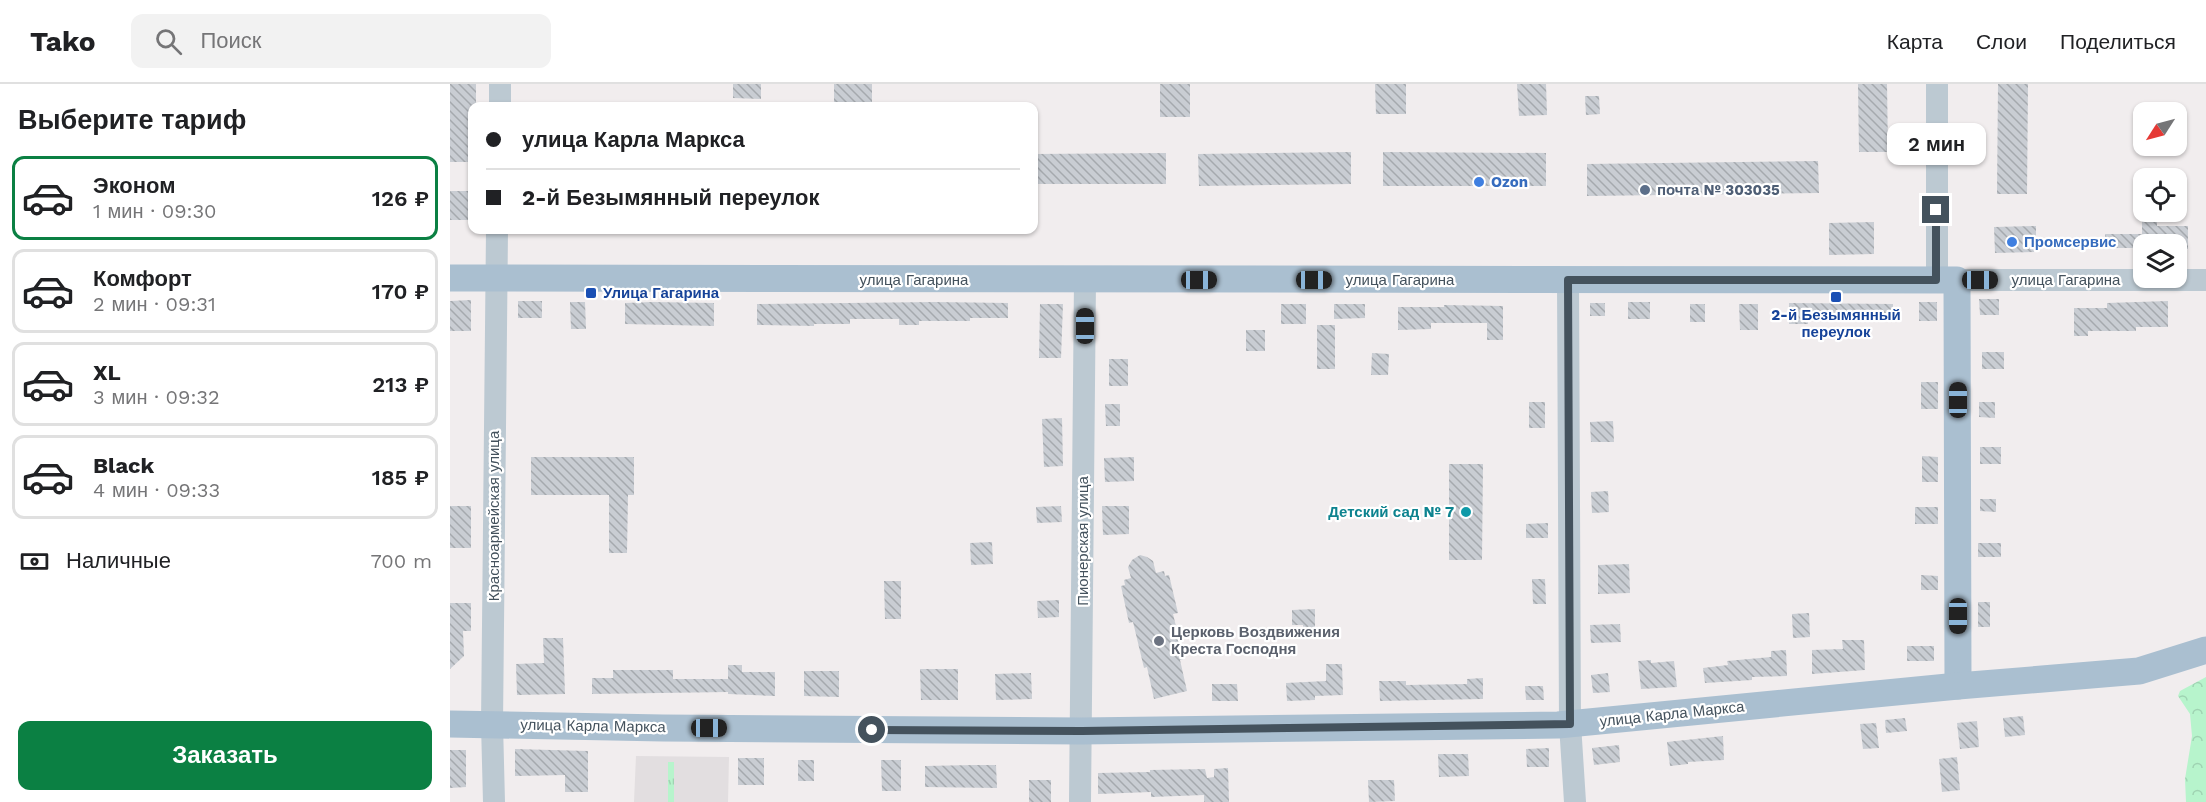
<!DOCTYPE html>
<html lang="ru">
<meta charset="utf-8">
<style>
:root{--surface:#fff;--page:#f2f2f2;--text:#202124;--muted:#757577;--line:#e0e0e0;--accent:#0b8043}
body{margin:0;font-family:"Work Sans",sans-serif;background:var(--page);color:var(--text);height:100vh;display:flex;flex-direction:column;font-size:22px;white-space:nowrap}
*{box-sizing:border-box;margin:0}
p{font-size:20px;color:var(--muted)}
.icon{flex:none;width:33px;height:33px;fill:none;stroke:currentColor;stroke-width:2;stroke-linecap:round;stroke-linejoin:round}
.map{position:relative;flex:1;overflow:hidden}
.details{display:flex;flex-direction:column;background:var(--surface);width:450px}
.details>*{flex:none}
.guide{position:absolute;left:18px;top:18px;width:570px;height:132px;border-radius:12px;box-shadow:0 2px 4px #0004;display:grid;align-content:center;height:132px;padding:0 18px;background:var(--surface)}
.needle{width:39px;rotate:234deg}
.fabs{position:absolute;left:1683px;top:18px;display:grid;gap:12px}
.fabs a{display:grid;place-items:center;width:54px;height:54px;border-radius:12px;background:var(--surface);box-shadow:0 2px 4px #0004;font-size:30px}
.end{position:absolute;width:27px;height:27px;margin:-14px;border:8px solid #44525d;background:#fff;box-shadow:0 0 0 3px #fff}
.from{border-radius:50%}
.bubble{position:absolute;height:42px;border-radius:12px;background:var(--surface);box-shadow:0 2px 4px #0004;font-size:20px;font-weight:600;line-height:42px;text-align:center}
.car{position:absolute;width:18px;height:36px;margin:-18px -9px;border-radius:8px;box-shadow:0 0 4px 2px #0007;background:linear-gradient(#222 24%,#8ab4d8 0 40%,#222 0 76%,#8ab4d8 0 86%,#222 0)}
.guide b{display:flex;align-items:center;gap:21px;height:57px;font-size:22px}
.guide b+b{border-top:2px solid var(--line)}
.guide i{width:15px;height:15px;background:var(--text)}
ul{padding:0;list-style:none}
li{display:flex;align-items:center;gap:18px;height:84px;margin:0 12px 9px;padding:0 6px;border:3px solid var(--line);border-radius:12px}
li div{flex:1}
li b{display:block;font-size:22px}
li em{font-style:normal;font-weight:600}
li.selected{border-color:var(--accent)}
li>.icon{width:54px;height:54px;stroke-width:1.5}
h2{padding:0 18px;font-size:27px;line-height:72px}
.pay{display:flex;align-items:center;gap:15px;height:66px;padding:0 18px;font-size:22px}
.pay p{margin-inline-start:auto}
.action{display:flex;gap:12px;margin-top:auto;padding:12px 18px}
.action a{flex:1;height:69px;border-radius:12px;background:var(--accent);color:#fff;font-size:24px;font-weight:600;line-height:69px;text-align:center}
header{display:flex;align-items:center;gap:36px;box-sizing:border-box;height:84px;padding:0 30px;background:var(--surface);border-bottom:2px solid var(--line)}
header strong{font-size:28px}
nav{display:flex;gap:33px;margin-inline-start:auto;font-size:21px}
.search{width:420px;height:54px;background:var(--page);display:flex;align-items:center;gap:15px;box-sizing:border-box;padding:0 21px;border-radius:12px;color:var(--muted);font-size:22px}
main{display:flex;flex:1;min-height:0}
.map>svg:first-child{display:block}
.education{fill:#e2dee0}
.grass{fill:url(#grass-tufts)}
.forest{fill:url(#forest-crowns)}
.building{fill:url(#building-back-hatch)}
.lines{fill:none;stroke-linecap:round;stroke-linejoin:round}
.minor{stroke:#bcc9d2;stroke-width:22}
.major{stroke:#aabfd0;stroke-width:27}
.route{stroke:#44525d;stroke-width:8}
.shop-dot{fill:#3f7fe0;stroke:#fff;stroke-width:2}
.service-dot{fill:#5c6f8a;stroke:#fff;stroke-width:2}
.transit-dot{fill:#1a4fb4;stroke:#fff;stroke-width:2}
.culture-dot{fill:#0f9aa8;stroke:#fff;stroke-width:2}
.worship-dot{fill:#6b7280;stroke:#fff;stroke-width:2}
.labels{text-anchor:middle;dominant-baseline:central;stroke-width:4.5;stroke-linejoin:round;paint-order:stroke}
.shop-label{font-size:15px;font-weight:bold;fill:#366cbe;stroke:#fff;text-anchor:start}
.service-label{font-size:15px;font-weight:bold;fill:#4e5e75;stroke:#fff;text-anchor:start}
.street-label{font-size:15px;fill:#44525d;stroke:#fff}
.transit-label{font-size:15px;font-weight:bold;fill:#164399;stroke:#fff;text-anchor:start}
.culture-label{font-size:15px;font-weight:bold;fill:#0d838f;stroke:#fff;text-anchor:end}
.worship-label{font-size:15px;font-weight:bold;fill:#5b616d;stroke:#fff;text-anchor:start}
</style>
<header>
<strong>Tako</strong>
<div class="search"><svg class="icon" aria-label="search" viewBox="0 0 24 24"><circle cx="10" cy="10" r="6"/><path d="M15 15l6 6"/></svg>Поиск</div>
<nav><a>Карта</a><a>Слои</a><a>Поделиться</a></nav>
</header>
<main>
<section class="details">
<h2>Выберите тариф</h2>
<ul>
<li class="selected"><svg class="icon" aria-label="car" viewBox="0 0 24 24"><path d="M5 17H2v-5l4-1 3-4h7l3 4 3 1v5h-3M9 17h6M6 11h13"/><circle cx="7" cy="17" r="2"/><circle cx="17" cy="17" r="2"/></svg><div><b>Эконом</b><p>1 мин · 09:30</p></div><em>126 ₽</em></li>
<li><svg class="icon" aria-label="car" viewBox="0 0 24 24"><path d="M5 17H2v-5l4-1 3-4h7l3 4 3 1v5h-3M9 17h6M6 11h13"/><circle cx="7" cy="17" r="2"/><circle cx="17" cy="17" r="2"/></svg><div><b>Комфорт</b><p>2 мин · 09:31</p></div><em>170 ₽</em></li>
<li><svg class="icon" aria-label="car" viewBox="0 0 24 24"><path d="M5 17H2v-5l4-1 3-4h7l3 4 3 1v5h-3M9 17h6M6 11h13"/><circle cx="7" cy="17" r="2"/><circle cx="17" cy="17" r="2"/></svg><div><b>XL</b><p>3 мин · 09:32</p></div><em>213 ₽</em></li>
<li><svg class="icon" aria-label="car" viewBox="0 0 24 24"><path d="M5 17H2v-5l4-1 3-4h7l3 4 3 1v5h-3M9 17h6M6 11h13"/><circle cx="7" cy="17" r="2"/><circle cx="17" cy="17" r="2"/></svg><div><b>Black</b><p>4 мин · 09:33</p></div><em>185 ₽</em></li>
</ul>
<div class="pay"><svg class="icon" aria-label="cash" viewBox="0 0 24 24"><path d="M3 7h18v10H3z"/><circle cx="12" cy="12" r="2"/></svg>Наличные<p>700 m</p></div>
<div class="action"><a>Заказать</a></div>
</section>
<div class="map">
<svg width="1756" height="718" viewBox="0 0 1756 718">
<defs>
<pattern id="grass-tufts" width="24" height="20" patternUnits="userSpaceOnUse" patternTransform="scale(1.5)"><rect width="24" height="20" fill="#b7f4cc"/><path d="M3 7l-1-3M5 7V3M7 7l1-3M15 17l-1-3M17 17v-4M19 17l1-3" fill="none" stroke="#9fd3b2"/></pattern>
<pattern id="forest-crowns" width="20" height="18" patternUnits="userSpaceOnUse" patternTransform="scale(1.5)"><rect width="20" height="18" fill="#b7f4cc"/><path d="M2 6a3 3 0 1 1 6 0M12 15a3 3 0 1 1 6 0" fill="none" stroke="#9fd3b2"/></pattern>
<pattern id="building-back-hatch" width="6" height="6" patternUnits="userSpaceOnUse" patternTransform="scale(1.5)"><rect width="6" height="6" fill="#c9cdd3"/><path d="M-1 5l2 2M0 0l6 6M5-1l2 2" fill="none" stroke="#a5a9ae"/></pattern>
</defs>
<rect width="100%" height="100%" fill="#f1edee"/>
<path class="education" d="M186,672L279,673L278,718H184Z"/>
<rect class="grass" x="218" y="678" width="6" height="40"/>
<path class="forest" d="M1756,593V718H1736L1735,695L1742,652L1740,630L1728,612L1730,607Z"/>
<g class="building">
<path d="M0,0H26V22H22V78H0Z"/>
<path d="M283,0H311V15L283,14Z"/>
<rect x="384" y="0" width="38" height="22"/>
<rect x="710" y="0" width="30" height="33"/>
<path d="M925,0H956V30H926Z"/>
<path d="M1067,0H1096L1097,31L1069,32Z"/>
<path d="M1408,0H1437L1438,68H1409Z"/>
<path d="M1548,0H1578L1577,110H1547Z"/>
<path d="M1135,12H1149L1150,30L1136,31Z"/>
<path d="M901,68V100L749,102L748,70Z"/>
<path d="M933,68L1096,69V102H933Z"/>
<path d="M716,69V100H584V70Z"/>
<path d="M1368,77L1369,109L1137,112V80Z"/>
<rect x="0" y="107" width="22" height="29"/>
<path d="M1692,137H1707V142H1738V165H1726V160H1694V164H1655V150H1692Z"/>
<path d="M1424,138V170L1379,171V139Z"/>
<path d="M1586,142V168L1545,169L1544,143Z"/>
<path d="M1529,215H1549V231H1530Z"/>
<path d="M21,216V247H0V217Z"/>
<rect x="68" y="217" width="24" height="17"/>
<path d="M1718,217V243H1686V247H1638V252H1624V224H1657V219Z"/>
<path d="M120,218H135L136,245H121Z"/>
<path d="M202,218L264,219V242L175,240V219Z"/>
<path d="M484,218L558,219V234H520V237H469V241H449V235H400V240H364V242L307,241V220Z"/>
<rect x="1178" y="218" width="22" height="17"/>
<rect x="1469" y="218" width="18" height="19"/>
<rect x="1140" y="219" width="15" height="13"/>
<path d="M1339,219L1443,220V235L1358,233V240H1339Z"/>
<path d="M590,220H613L611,274H589Z"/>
<rect x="831" y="220" width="25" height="20"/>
<path d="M884,220H915V234L884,235Z"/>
<rect x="1240" y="220" width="15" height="18"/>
<path d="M1289,220H1308V246H1290Z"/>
<path d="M994,221L1053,222V256H1037V239H981V245L948,246V223H994Z"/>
<rect x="867" y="241" width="18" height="44"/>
<rect x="796" y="246" width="19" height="21"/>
<rect x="1532" y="268" width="22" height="17"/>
<path d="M922,269L939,270L938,291H921Z"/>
<rect x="659" y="275" width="19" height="27"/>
<rect x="1471" y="298" width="17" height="27"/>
<rect x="1079" y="318" width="16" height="26"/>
<path d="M1529,318H1545V334L1529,333Z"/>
<path d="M655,320H670V342H656Z"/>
<path d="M612,334L613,382L594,383L592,335Z"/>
<path d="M1163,337L1164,358H1141L1140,338Z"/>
<rect x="1530" y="363" width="21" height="17"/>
<path d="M1472,372L1488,373V398H1472Z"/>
<path d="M81,373H184V411H178L177,469H159V411H81Z"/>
<path d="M684,373V397L655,398L654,374Z"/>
<path d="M999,380H1033L1032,476H999Z"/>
<path d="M1158,407L1159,428L1142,429L1141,408Z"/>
<path d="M1530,415H1546V428L1530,427Z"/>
<rect x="0" y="422" width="21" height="42"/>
<path d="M611,422L612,438L587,439L586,423Z"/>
<path d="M652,422H679V450L653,451Z"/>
<rect x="1465" y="423" width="23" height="17"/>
<path d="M1098,439V454H1076V440Z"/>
<path d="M542,458L543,480L521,481L520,459Z"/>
<rect x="1528" y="459" width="23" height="14"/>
<path d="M690,471L697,473L703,477L706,489L714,487L715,492L719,491L728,529L723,530L734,575L730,576L737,607L704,615L697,583L694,584L683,538L679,539L671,502L675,501L674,496L681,494L678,483L682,476Z"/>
<path d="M1179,480L1180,509L1148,510V481Z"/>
<path d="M1471,491L1488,492V506H1471Z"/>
<path d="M1082,495H1095L1096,520H1083Z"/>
<path d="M434,497H451V535H435Z"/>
<path d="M609,516V533L588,534L587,517Z"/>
<rect x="1528" y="518" width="12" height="25"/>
<path d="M0,519H21V547H13L14,572L0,585Z"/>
<path d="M865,525V548L853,549V541H842V526Z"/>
<path d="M1359,529L1360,553L1343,554L1342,530Z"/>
<path d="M1170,540L1171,558L1141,559L1140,541Z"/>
<path d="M93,554H113L115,610L67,611L66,580L94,579Z"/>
<path d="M1392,556H1414L1415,586L1362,590V566L1393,565Z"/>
<rect x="1457" y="562" width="27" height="15"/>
<path d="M1336,566L1337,592L1302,593V596L1255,599L1253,584L1278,581L1277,577L1321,573V567Z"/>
<path d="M1201,576V579L1224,577L1227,603L1191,605L1188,577Z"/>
<path d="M876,580H892L893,611L865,612V616L837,617L836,599L876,597Z"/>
<path d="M278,581H292V588H325V612L278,610V608L142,610V594H163V586H223V595H278Z"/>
<path d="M470,585H508V616H471Z"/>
<path d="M354,587H389V613L354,612Z"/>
<path d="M581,589L582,615L546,616L545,590Z"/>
<path d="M1158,589L1160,608L1143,609L1141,591Z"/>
<path d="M1033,594V615L930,617L929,597H956V601L1017,600V595Z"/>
<path d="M762,600H787L788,617H762Z"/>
<path d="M1075,602H1093L1094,616H1076Z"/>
<path d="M1573,632L1575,651L1555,653L1553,634Z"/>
<path d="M1455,634L1457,647L1436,649L1435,636Z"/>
<path d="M1527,637L1529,663L1510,665L1507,639Z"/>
<path d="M1426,639L1429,664L1413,665L1410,640Z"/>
<path d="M1273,652L1274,676L1238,678V680L1220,682L1217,658Z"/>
<path d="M1169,661L1170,678L1144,681L1142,664Z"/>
<path d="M1099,664V683H1077L1076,665Z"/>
<path d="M65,665L138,667V708H115V691L65,692Z"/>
<path d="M0,666H16V703L0,704Z"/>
<path d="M988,670H1018L1019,692L989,693Z"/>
<path d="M1507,673L1510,706L1492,708L1489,675Z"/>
<rect x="288" y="674" width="26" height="27"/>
<rect x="348" y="676" width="16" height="21"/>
<path d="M431,676H451V707H432Z"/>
<path d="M524,681H546L547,704L475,703V682Z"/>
<path d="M778,684L779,718H754V711L701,713V708L648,710V689L700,688V686L755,685L757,694L764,693V685Z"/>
<rect x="579" y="696" width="22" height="22"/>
<path d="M918,696H944L945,717L919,718Z"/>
</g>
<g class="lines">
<g class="minor">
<path d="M50,22V0"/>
<path d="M1118,196L1120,640L1125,718"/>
<path d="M1487,196V0"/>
<path d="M1507,196H1756"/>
<path d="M44,718L42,640L47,146"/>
<path d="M630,718L635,196"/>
</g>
<g class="major">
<path d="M0,194L1507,196L1508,602"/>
<path d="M0,640L213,644L631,647L1108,641L1508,602L1689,587L1756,566"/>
</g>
</g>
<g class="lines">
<path class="route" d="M422,646L632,647L1120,640L1118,196H1486V126"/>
</g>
<g class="shop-dot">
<circle cx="1029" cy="98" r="6"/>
<circle cx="1562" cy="158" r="6"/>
</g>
<circle class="service-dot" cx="1195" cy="106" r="6"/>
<g class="transit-dot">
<rect x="135" y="203" width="12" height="12" rx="3"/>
<rect x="1380" y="207" width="12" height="12" rx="3"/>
</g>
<circle class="culture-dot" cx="1016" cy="428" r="6"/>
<circle class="worship-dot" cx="709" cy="557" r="6"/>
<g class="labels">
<g class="shop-label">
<text x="1041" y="98">Ozon</text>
<text x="1574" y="158">Промсервис</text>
</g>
<g class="service-label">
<text x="1207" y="106">почта № 303035</text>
</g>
<g class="street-label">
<text x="464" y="196">улица Гагарина</text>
<text x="950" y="196">улица Гагарина</text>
<text x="1616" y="196">улица Гагарина</text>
<text transform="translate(44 432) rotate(-90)">Красноармейская улица</text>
<text transform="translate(633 457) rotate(-90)">Пионерская улица</text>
<text transform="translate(1222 630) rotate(-6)">улица Карла Маркса</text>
<text transform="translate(143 642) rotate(1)">улица Карла Маркса</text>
</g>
<g class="transit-label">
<text x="153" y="209">Улица Гагарина</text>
<text x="1386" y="231" text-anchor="middle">2-й Безымянный<tspan x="1386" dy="17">переулок</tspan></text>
</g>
<g class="culture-label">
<text x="1004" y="428">Детский сад № 7</text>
</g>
<g class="worship-label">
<text x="721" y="548">Церковь Воздвижения<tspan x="721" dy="17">Креста Господня</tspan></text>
</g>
</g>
</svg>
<div class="fabs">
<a><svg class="needle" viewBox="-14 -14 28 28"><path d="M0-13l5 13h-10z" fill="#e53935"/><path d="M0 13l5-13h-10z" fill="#757577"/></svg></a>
<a><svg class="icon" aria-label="locate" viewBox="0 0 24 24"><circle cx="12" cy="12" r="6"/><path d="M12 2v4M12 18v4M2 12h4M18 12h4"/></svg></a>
<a><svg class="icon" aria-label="layers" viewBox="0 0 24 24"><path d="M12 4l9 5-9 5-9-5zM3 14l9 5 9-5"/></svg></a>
</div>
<i class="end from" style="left:422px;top:646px"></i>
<i class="end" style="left:1486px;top:126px"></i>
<div class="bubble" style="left:1437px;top:39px;width:99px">2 мин</div>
<i class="car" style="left:749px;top:196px;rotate:90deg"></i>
<i class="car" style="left:864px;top:196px;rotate:90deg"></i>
<i class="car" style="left:1530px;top:196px;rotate:90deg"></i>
<i class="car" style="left:635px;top:242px;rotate:0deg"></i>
<i class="car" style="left:1508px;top:316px;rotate:0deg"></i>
<i class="car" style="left:1508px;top:532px;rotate:180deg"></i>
<i class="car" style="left:259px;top:644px;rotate:90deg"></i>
<div class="guide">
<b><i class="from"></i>улица Карла Маркса</b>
<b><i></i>2-й Безымянный переулок</b>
</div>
</div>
</main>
